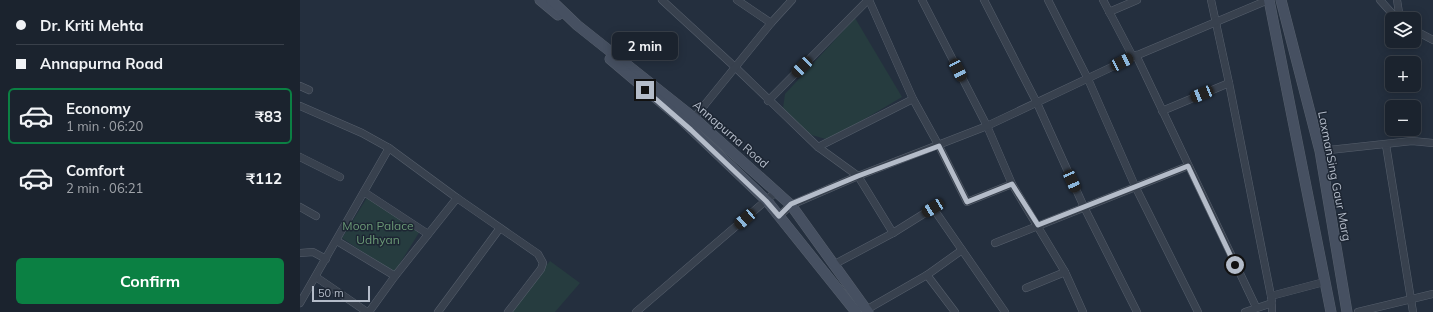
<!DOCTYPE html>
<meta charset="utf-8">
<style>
:root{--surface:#1b232e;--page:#242b36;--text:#f1f3f6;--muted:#a0a4aa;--line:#39404a;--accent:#0b8043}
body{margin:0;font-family:Mulish,sans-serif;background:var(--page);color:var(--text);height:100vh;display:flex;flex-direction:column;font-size:15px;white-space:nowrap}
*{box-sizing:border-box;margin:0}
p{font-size:13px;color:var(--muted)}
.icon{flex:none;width:22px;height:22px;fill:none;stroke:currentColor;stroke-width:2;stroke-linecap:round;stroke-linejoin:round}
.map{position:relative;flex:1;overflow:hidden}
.details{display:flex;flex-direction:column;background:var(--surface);width:300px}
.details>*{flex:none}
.top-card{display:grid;align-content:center;height:88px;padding:0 16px;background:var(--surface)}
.fabs{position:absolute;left:1085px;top:12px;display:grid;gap:8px}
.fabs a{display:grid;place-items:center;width:36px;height:36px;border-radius:6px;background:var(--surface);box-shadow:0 2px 10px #0003,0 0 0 1px var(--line);font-size:20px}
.scale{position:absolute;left:12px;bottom:10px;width:58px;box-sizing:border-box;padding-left:4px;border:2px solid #b4bcc9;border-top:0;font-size:11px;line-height:14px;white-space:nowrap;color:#b4bcc9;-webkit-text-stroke:3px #1d2633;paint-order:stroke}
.end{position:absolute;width:18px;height:18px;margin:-9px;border:5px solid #b4bcc9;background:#111;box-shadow:0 0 0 2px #111}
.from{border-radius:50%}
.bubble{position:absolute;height:28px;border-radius:6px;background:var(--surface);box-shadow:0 2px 10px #0003,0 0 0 1px var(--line);font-size:13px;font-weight:700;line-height:28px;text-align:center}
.car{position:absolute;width:12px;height:24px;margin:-12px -6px;border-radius:5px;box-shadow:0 0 3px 1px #0007;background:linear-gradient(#222 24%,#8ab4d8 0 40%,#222 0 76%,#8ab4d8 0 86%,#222 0)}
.top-card b{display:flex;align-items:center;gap:14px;height:38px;font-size:15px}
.top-card b+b{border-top:1px solid var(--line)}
.top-card i{width:10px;height:10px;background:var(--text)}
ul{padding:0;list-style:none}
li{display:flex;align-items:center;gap:12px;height:56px;margin:0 8px 6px;padding:0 8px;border:2px solid transparent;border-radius:6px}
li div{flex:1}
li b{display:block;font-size:15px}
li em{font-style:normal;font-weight:700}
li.on{border-color:var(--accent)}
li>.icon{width:36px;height:36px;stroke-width:1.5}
.action{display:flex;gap:8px;margin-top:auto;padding:8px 16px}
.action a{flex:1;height:46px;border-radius:6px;background:var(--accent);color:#fff;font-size:16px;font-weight:700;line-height:46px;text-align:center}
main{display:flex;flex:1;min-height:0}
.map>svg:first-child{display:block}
.green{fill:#263c3f}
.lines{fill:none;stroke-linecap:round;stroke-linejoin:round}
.street-casing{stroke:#565f6c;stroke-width:8}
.secondary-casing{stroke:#565f6c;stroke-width:11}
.street{stroke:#38414e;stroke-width:7}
.secondary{stroke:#465061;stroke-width:10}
.route{stroke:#b4bcc9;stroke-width:5}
.labels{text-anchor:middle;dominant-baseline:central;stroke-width:3;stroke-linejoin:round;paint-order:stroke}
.street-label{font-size:12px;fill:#b4bcc9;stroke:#1d2633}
.park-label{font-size:12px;fill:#6b9a76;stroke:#1d2633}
</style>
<main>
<section class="details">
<div class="top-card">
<b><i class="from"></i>Dr. Kriti Mehta</b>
<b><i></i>Annapurna Road</b>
</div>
<ul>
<li class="on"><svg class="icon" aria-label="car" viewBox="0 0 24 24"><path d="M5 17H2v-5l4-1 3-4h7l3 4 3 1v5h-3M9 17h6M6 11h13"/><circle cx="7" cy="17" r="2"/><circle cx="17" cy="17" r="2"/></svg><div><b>Economy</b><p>1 min · 06:20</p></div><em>₹83</em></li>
<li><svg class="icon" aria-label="car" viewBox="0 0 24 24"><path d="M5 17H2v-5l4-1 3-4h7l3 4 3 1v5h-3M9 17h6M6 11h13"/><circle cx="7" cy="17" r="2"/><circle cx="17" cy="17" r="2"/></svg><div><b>Comfort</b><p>2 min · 06:21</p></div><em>₹112</em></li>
</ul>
<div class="action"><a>Confirm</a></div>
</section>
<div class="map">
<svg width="1133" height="312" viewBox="0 0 1133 312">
<rect width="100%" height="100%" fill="#242f3e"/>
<g class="green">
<path d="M555,18L602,97L529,140L508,134L483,108L485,94Z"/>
<path d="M68,196L120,231L94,273L42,238Z"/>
<path d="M250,261L280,283L255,312H205Z"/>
</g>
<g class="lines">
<g class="street-casing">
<g id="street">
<path d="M362,0L436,68L518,147L558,176L593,233"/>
<path d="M437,0L471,23"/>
<path d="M569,0L613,99L639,146L667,202L712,184"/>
<path d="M622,0L687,126L712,184L765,272L783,312"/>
<path d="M684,0L737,103L784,207L837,312"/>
<path d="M748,0L788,79L835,186L898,312"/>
<path d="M803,0L833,57"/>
<path d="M911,0L929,83"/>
<path d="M1080,0L1097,19"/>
<path d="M1097,0L1100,19"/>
<path d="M809,12L837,0"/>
<path d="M1114,30L1133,40"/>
<path d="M836,55L956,307"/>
<path d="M0,86L9,90"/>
<path d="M468,101L568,0"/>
<path d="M0,106L62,133L89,148L157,198L238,254L243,263L241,269L208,312"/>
<path d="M862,111L929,83L971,296"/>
<path d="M394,118L471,23L492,0"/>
<path d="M1086,145L1113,312"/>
<path d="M518,147L613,99"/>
<path d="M1020,151L1112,141L1133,143"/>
<path d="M0,157L40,177"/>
<path d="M64,192L128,234"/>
<path d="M0,207L16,216"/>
<path d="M479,216L491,205L558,176L687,126L833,57L968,0"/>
<path d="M37,241L95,276"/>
<path d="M695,243L888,166"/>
<path d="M0,253L13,252L26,259"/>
<path d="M533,265L593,233L633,208L705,312"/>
<path d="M627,275L655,312"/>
<path d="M16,277L67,312"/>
<path d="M726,288L765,272"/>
<path d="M0,303L89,148"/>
<path d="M972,303V312"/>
<path d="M566,310L627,275L662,250"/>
<path d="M69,312L95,276L157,198"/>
<path d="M138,312L200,228"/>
<path d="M336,312L477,191"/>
<path d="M945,312L972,303L971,296L1024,282"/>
<path d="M1058,312L1133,294"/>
</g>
</g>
<g class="secondary-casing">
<g id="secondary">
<path d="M240,0L258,15"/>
<path d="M251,0L277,25L394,118L491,205L568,312"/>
<path d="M969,0L1031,312"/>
<path d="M981,0L1020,151L1047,312"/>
<path d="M310,59L381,119L467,201L556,312"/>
</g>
</g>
<use href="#street" class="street"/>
<use href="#secondary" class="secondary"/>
</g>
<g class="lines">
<path class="route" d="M345,90L391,130L466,201L479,216L491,204L558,176L639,146L667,202L712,184L738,225L888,166L935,265"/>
</g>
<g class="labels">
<g class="street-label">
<text transform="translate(431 134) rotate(41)">Annapurna Road</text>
<text transform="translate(1035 176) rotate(79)">LaxmanSing Gaur Marg</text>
</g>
<g class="park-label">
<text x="78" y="225">Moon Palace<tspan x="78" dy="14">Udhyan</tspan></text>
</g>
</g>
</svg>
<div class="fabs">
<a><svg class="icon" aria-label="layers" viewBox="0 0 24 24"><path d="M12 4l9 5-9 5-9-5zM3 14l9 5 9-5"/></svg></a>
<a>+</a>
<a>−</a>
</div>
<div class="scale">50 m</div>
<i class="end from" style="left:935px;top:265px"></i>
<i class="end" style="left:345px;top:90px"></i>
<div class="bubble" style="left:312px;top:32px;width:66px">2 min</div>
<i class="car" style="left:822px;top:62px;rotate:63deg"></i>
<i class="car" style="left:502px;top:67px;rotate:225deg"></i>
<i class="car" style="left:658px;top:70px;rotate:153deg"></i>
<i class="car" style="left:902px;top:94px;rotate:248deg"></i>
<i class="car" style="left:772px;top:181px;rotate:156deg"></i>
<i class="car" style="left:633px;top:208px;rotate:238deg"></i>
<i class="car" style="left:445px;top:219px;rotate:229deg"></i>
</div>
</main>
